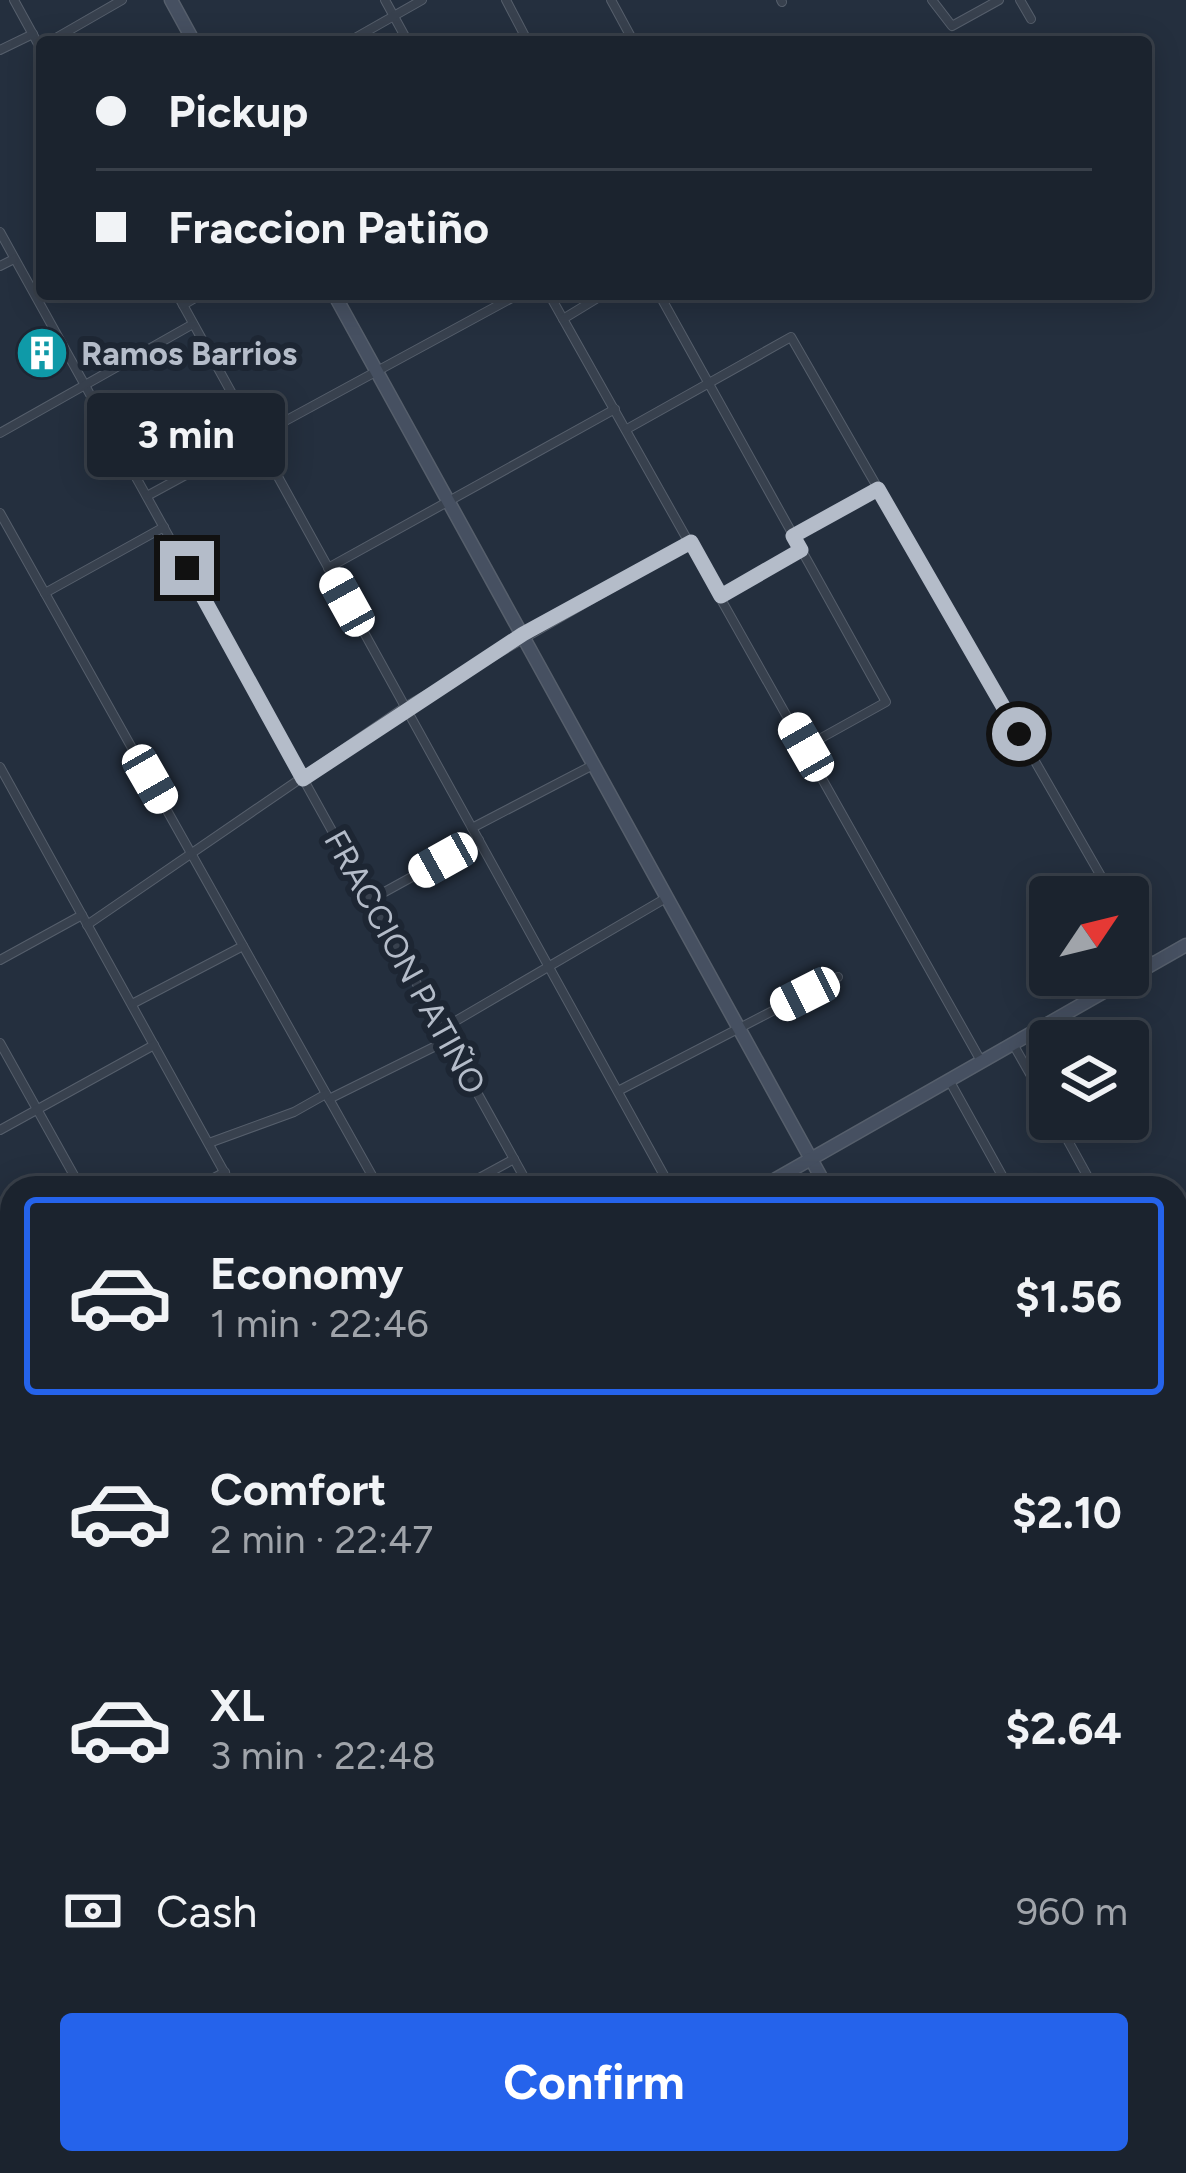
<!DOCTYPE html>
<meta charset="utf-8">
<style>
:root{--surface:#1b232e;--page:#282f3a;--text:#f1f3f6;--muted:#a0a4aa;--line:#39404a;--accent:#2563eb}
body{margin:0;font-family:Figtree,sans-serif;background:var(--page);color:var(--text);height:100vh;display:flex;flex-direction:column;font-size:45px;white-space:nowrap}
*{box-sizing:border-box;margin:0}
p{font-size:39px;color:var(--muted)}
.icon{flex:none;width:66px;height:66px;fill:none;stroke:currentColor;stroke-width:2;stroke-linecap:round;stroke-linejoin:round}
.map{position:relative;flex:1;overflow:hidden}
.panel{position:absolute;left:0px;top:1176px;width:1188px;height:999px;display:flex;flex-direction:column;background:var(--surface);border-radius:36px 36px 0 0;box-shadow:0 6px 30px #0003,0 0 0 3px var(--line)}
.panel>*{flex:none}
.hud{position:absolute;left:36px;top:36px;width:1116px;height:264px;border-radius:12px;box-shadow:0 6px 30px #0003,0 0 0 3px var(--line);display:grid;align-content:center;height:264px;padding:0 60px;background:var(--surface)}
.needle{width:78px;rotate:55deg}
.controls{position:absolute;left:1029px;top:876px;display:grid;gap:24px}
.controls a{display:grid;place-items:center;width:120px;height:120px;border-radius:12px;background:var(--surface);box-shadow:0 6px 30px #0003,0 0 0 3px var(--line);font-size:60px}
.end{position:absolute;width:54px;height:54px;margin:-27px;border:15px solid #b4bcc9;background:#111;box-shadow:0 0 0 6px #111}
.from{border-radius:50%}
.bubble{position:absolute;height:84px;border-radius:12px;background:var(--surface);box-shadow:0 6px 30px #0003,0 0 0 3px var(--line);font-size:39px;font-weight:700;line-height:84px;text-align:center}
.car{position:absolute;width:36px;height:72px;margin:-36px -18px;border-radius:15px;box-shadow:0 0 9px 3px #0007;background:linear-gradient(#fff 24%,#345 0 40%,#fff 0 76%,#345 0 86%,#fff 0)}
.hud b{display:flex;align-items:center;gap:42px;height:114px;font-size:45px}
.hud b+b{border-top:3px solid var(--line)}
.hud i{width:30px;height:30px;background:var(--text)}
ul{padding:21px 0 0;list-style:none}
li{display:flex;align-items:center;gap:36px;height:198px;margin:0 24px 18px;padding:0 36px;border:6px solid transparent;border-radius:12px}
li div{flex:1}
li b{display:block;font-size:45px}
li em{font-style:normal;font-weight:700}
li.active{border-color:var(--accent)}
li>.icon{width:108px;height:108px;stroke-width:1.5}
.pay{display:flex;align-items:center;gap:30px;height:132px;padding:0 60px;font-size:45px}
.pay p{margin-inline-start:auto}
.cta{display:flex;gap:24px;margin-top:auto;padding:24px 60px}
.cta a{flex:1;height:138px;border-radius:12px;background:var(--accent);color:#fff;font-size:48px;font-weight:700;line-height:138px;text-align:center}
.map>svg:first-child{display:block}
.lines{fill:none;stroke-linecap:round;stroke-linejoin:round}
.street-casing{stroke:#565f6c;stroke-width:10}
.secondary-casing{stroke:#565f6c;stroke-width:15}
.street{stroke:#38414e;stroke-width:8}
.secondary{stroke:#465061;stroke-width:12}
.route{stroke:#b4bcc9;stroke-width:15}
.labels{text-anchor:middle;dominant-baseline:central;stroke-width:12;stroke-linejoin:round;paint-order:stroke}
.poi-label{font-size:33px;font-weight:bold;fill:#b4bcc9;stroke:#1d2633;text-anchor:start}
.street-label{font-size:33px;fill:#b4bcc9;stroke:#1d2633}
</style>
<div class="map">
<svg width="1186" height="2173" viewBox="0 0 1186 2173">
<rect width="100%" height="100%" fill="#242f3e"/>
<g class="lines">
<g class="street-casing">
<g id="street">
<path d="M14,0L42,51"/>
<path d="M385,0L408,42"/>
<path d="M506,0L528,42"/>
<path d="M611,0L631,37"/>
<path d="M781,0L782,2"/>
<path d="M932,0L952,26L999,0"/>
<path d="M1020,0L1031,19"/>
<path d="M49,42L122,0"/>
<path d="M348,42L422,0"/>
<path d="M0,50L33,34"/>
<path d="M0,232L530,1188"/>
<path d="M0,266L14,259"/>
<path d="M177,294L671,1188"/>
<path d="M549,294L981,1061"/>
<path d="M659,294L886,702L805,747"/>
<path d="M183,305L202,294"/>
<path d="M563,319L604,294"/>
<path d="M627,429L791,337L1113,897"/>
<path d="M0,433L193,324"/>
<path d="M147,496L519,294"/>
<path d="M0,513L379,1188"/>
<path d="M793,536L878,489"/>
<path d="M328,568L615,409"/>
<path d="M45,593L164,527"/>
<path d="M721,596L801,550"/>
<path d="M0,767L233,1188"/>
<path d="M472,828L593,765"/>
<path d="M370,900L479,840"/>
<path d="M1128,923L1152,965"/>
<path d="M87,925L405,707L691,542"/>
<path d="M0,960L82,915"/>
<path d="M132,1004L243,946"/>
<path d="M442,1029L666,898"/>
<path d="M0,1043L81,1188"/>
<path d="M1013,1044L1050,1109"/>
<path d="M949,1080L1009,1188"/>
<path d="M618,1091L838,977"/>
<path d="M329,1099L448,1040"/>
<path d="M1056,1119L1094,1188"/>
<path d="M0,1130L154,1045"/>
<path d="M209,1143L294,1112L326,1094"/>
<path d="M195,1188L225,1172"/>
<path d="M461,1188L514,1159"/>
<path d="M0,1296L12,1290"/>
<path d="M0,1306L12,1328"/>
<path d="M0,1468L12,1460"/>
<path d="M1176,1469L1186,1488"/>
<path d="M0,1580L12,1602"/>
<path d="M1176,1618L1186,1612"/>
<path d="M0,1705L12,1726"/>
<path d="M1176,1781L1186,1775"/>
<path d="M0,1787L12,1780"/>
<path d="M1176,1830L1186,1824"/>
<path d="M0,1965L12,1958"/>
<path d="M1176,1998L1186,1993"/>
<path d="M0,2029L12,2050"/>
<path d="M1176,2121L1186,2139"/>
<path d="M0,2134L12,2128"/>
<path d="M75,2163L80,2173"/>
<path d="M446,2163L452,2173"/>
<path d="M640,2163L645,2173"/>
<path d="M1010,2163L1016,2173"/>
<path d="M261,2173L279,2163"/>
<path d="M569,2173L586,2163"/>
<path d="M842,2173L861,2163"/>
</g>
</g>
<g class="secondary-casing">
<g id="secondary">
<path d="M171,0L194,42"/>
<path d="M334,294L827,1188"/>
<path d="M760,1188L1186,945"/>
<path d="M0,1618L12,1611"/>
<path d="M1176,1798L1186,1816"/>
</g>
</g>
<use href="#street" class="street"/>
<use href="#secondary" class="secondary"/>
</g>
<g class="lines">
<path class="route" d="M187,568L303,779L523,634L691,542L721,596L801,550L793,536L878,489L1019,734"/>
</g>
<defs>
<g id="building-disc" transform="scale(2.7)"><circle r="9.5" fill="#0f9aa8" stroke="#1d2633"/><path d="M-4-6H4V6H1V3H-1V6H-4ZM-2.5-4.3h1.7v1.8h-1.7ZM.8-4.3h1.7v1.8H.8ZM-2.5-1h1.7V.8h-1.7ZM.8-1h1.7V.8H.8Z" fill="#fff"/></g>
</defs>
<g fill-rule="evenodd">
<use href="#building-disc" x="42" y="353"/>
</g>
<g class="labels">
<g class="poi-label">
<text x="81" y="353">Ramos Barrios</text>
</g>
<g class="street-label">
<text transform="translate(405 962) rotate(61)">FRACCION PATIÑO</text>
</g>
</g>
</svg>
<div class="controls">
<a><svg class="needle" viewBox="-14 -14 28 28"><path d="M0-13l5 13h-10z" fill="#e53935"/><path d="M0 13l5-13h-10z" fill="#a0a4aa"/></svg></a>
<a><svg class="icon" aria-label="layers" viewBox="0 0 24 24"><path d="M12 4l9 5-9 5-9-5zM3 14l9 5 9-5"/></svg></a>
</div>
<i class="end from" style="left:1019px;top:734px"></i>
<i class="end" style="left:187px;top:568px"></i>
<div class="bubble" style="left:87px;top:393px;width:198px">3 min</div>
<i class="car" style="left:347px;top:602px;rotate:331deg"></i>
<i class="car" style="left:806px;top:747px;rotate:330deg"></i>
<i class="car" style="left:150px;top:779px;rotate:150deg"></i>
<i class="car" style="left:443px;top:860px;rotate:241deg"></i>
<i class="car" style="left:805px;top:994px;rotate:243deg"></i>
<div class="hud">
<b><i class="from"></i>Pickup</b>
<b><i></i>Fraccion Patiño</b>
</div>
<section class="panel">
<ul>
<li class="active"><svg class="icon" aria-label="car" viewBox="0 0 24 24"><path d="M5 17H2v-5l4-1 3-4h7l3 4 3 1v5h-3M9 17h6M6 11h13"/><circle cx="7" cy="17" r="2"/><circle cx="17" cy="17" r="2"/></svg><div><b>Economy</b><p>1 min · 22:46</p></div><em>$1.56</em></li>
<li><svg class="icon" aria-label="car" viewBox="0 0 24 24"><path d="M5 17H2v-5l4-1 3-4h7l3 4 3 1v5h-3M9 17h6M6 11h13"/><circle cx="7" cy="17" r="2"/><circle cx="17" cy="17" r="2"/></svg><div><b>Comfort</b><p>2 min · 22:47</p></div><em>$2.10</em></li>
<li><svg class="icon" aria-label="car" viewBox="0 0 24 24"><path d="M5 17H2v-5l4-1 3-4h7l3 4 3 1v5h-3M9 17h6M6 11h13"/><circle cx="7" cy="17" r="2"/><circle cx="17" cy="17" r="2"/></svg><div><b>XL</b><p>3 min · 22:48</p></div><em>$2.64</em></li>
</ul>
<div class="pay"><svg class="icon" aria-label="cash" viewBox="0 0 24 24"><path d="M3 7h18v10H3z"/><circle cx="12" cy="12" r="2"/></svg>Cash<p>960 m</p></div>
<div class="cta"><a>Confirm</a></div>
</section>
</div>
